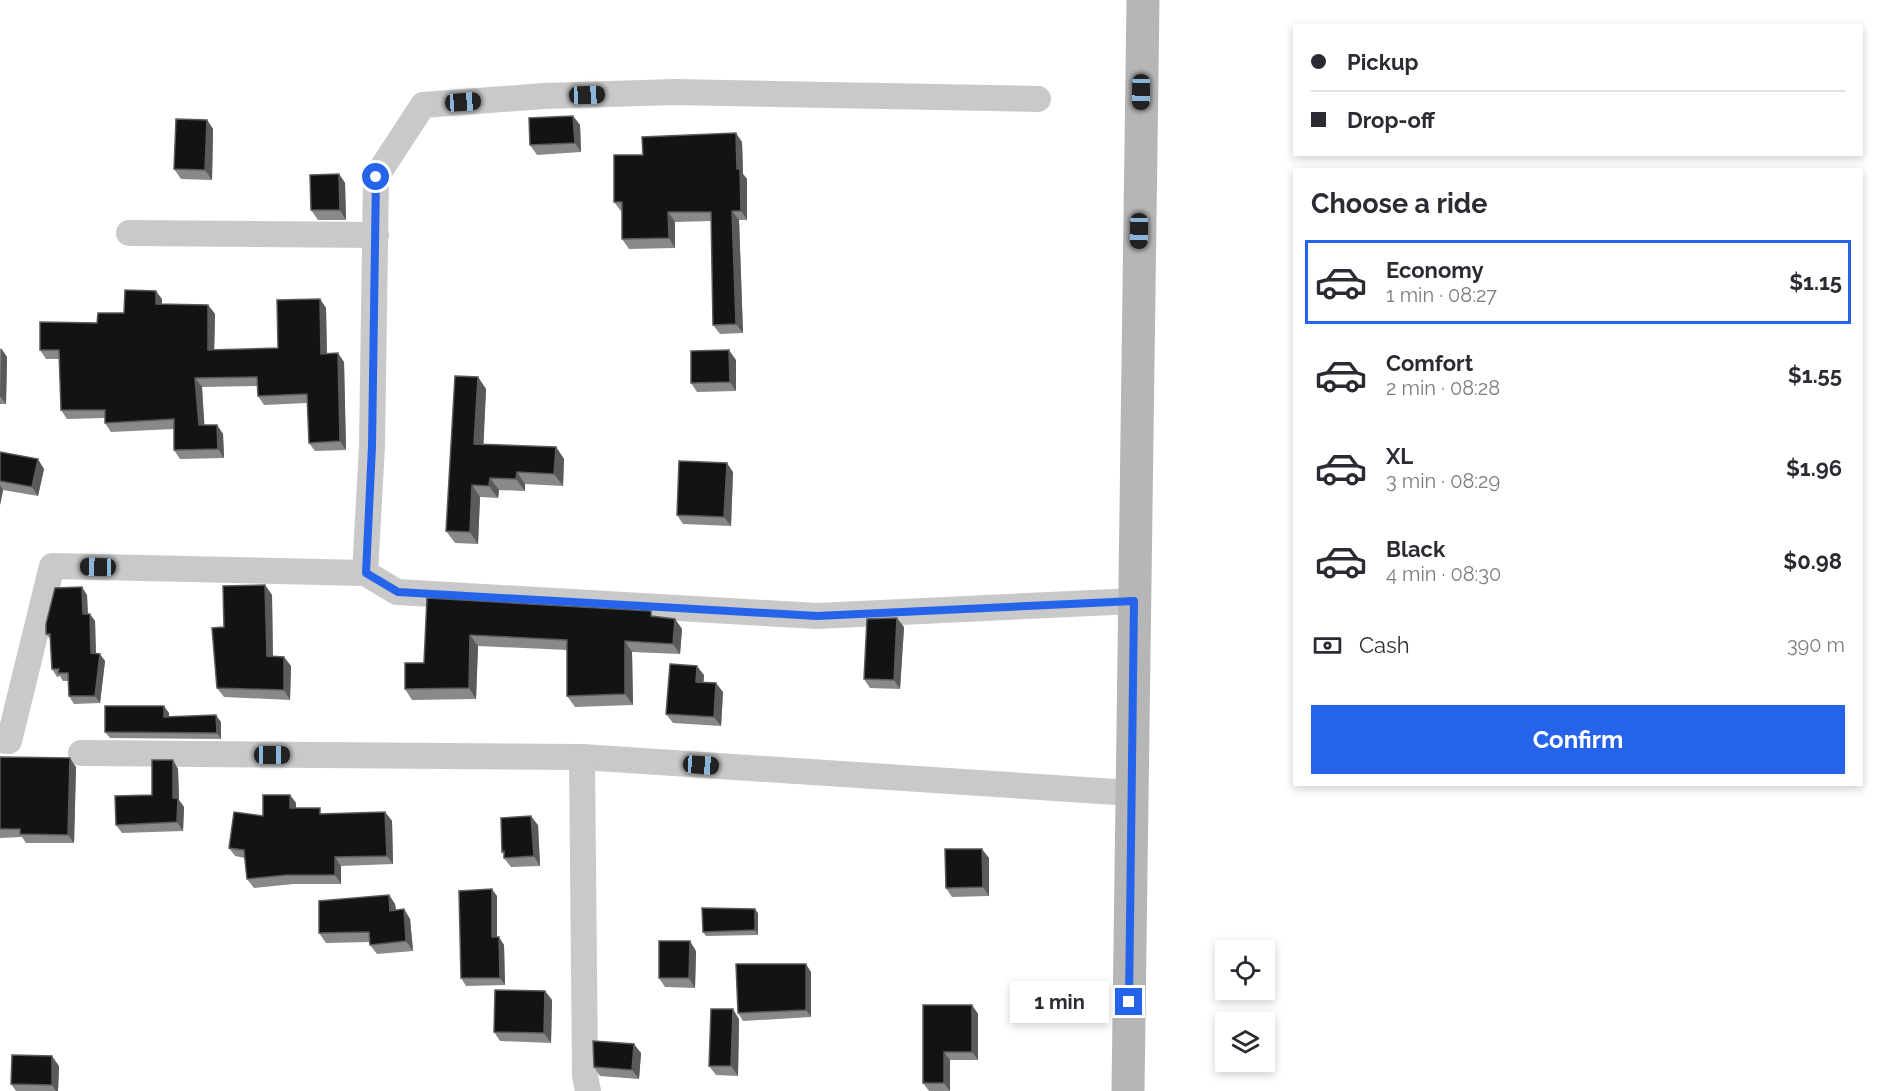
<!DOCTYPE html>
<meta charset="utf-8">
<style>
:root{--surface:#fff;--page:#f2f2f3;--text:#2b2b33;--muted:#7c7c81;--line:#e1e1e2;--accent:#2563eb}
body{margin:0;font-family:Raleway,sans-serif;background:var(--page);color:var(--text);height:100vh;display:flex;flex-direction:column;font-size:22px;white-space:nowrap}
*{box-sizing:border-box;margin:0}
p{font-size:20px;color:var(--muted)}
.icon{flex:none;width:33px;height:33px;fill:none;stroke:currentColor;stroke-width:2;stroke-linecap:round;stroke-linejoin:round}
.map{position:relative;flex:1;overflow:hidden}
.drawer{position:absolute;left:1293px;top:168px;width:570px;height:618px;display:flex;flex-direction:column;background:var(--surface);border-radius:0px;box-shadow:0 3px 9px #0003}
.drawer>*{flex:none}
.hud{position:absolute;left:1293px;top:24px;width:570px;height:132px;border-radius:0px;box-shadow:0 3px 9px #0003;display:grid;align-content:center;height:132px;padding:0 18px;background:var(--surface)}
.fabs{position:absolute;left:1215px;top:940px;display:grid;gap:12px}
.fabs a{display:grid;place-items:center;width:60px;height:60px;border-radius:0px;background:var(--surface);box-shadow:0 3px 9px #0003;font-size:30px}
.end{position:absolute;width:27px;height:27px;margin:-14px;border:8px solid #2563eb;background:#fff;box-shadow:0 0 0 3px #fff}
.from{border-radius:50%}
.bubble{position:absolute;height:42px;border-radius:0px;background:var(--surface);box-shadow:0 3px 9px #0003;font-size:20px;font-weight:700;line-height:42px;text-align:center}
.car{position:absolute;width:18px;height:36px;margin:-18px -9px;border-radius:8px;box-shadow:0 0 4px 2px #0007;background:linear-gradient(#222 24%,#8ab4d8 0 40%,#222 0 76%,#8ab4d8 0 86%,#222 0)}
.hud b{display:flex;align-items:center;gap:21px;height:57px;font-size:22px}
.hud b+b{border-top:2px solid var(--line)}
.hud i{width:15px;height:15px;background:var(--text)}
ul{padding:0;list-style:none}
li{display:flex;align-items:center;gap:18px;height:84px;margin:0 12px 9px;padding:0 6px;border:3px solid transparent;border-radius:0px}
li div{flex:1}
li b{display:block;font-size:22px}
li em{font-style:normal;font-weight:700}
li.current{border-color:var(--accent)}
li>.icon{width:54px;height:54px;stroke-width:1.5}
h2{padding:0 18px;font-size:27px;line-height:72px}
.pay{display:flex;align-items:center;gap:15px;height:66px;padding:0 18px;font-size:22px}
.pay p{margin-inline-start:auto}
.primary-button{display:flex;gap:12px;margin-top:auto;padding:12px 18px}
.primary-button a{flex:1;height:69px;border-radius:0px;background:var(--accent);color:#fff;font-size:24px;font-weight:700;line-height:69px;text-align:center}
.map>svg:first-child{display:block}
.lines{fill:none;stroke-linecap:round;stroke-linejoin:round}
.street{stroke:#c9c9c9;stroke-width:26}
.secondary{stroke:#b6b6b6;stroke-width:33}
.wall{fill:#898989}
.shaded-wall{fill:#5a5a5a}
.building{fill:#131313;stroke:#5a5a5a;stroke-width:1.5}
.route{stroke:#2563eb;stroke-width:8}
</style>
<div class="map">
<svg width="1888" height="1091" viewBox="0 0 1888 1091">
<rect width="100%" height="100%" fill="#fff"/>
<g class="lines">
<g class="street">
<path d="M129,233L376,235"/>
<path d="M365,573L372,446L376,177L423,105L544,96L674,92L1038,99"/>
<path d="M0,740L9,741L52,566L365,573L397,592L817,616L1134,601"/>
<path d="M81,753L582,757L1131,793"/>
<path d="M582,757L585,1076L588,1091"/>
</g>
<path class="secondary" d="M1128,1091L1143,0"/>
</g>
<g class="wall">
<path d="M573,116L580,125L581,152L537,155L530,145Z"/>
<path d="M207,120L213,129L212,180L181,179L174,169Z"/>
<path d="M742,142L743,174L747,179V220H739L743,333L720,334L713,325L711,221L675,222V248L629,249L622,239V211H621L614,202L643,155Z"/>
<path d="M339,174L345,183L346,220H318L311,210Z"/>
<path d="M162,299V304L208,305L215,314L214,350L278,348L320,299L326,308L327,353L344,362L346,450L315,451L309,443L307,403L264,405L258,396L257,386L202,387L204,425H217L223,434L224,458L180,459L174,450V429L111,432L105,423V418L67,419L61,410L60,359H46L40,350L97,323Z"/>
<path d="M0,348L7,357L6,404H0Z"/>
<path d="M736,360V391L697,392L691,383Z"/>
<path d="M478,377L486,389L483,445L556,447L564,459L563,486L525,484V491L499,490L498,498L480,497L478,544L455,543L446,531Z"/>
<path d="M0,452L44,469L38,496L3,490L0,505Z"/>
<path d="M733,472L731,526L683,524L677,515Z"/>
<path d="M265,585L272,595L273,657H284L291,666L290,700L224,697L217,688L224,627Z"/>
<path d="M87,595L88,614L95,621L96,653L105,661L100,703L74,704L69,696L68,681H63L60,676L57,677L52,669L51,640L46,634Z"/>
<path d="M427,598L675,619L682,629L680,654L632,652L633,705L575,707L567,696V650L478,646L476,699L412,700L405,689L424,663Z"/>
<path d="M904,627L900,689L870,688L864,679Z"/>
<path d="M704,675L703,682L723,692L721,726L673,723L666,714Z"/>
<path d="M169,713V717L221,722V739L110,738L105,732Z"/>
<path d="M0,757L76,767L74,843H26L22,837L0,838Z"/>
<path d="M173,760L178,769L179,800L184,807L183,831L122,833L116,825L152,795Z"/>
<path d="M290,795L296,803V808L324,814L385,812L392,821L393,864L341,866V884H293L254,888L247,879L245,858L235,856L229,848L263,816Z"/>
<path d="M538,825L540,866L511,867L504,858V854L502,852Z"/>
<path d="M989,858V896L952,897L946,888Z"/>
<path d="M389,895L395,904L396,910L404,909L410,919L413,951L377,954L370,945V942L326,943L319,933Z"/>
<path d="M497,896V937L504,945L505,985L466,986L461,978Z"/>
<path d="M758,913V935L706,936L703,932Z"/>
<path d="M696,951L695,988L665,987L659,978Z"/>
<path d="M811,972V1017L743,1021L738,1013Z"/>
<path d="M545,991L552,1000L551,1043L500,1041L494,1032Z"/>
<path d="M972,1005L978,1014V1060H950V1091H929L923,1083Z"/>
<path d="M739,1019L738,1076L716,1075L709,1066Z"/>
<path d="M641,1053L639,1079L600,1076L594,1067Z"/>
<path d="M59,1066L58,1091H16L11,1084Z"/>
</g>
<g class="shaded-wall">
<path d="M573,116L580,125L581,152L575,143Z"/>
<path d="M207,120L213,129L212,180L205,170Z"/>
<path d="M736,133L742,142L743,174L747,179V220L741,211L737,169Z"/>
<path d="M339,174L345,183L346,220L340,210Z"/>
<path d="M732,211L739,220L743,333L736,324Z"/>
<path d="M668,212L675,222V248L669,238Z"/>
<path d="M156,291L162,299V313L156,304Z"/>
<path d="M320,299L326,308L327,362L321,354Z"/>
<path d="M208,305L215,314L214,359L208,350Z"/>
<path d="M1,348L7,357L6,404L0,396Z"/>
<path d="M729,350L736,360V391L730,382Z"/>
<path d="M338,353L344,362L346,450L340,441Z"/>
<path d="M478,377L486,389L483,456L474,444Z"/>
<path d="M195,378L202,387L205,434L199,425Z"/>
<path d="M217,425L223,434L224,458L218,449Z"/>
<path d="M556,447L564,459L563,486L554,474Z"/>
<path d="M38,459L44,469L38,496L32,487Z"/>
<path d="M727,463L733,472L731,526L724,517Z"/>
<path d="M517,472L525,484V491L516,479Z"/>
<path d="M490,478L499,490L498,498L489,486Z"/>
<path d="M0,485L3,490L0,505Z"/>
<path d="M472,485L480,497L478,544L470,532Z"/>
<path d="M265,585L272,595L273,666L267,656Z"/>
<path d="M82,587L87,595L88,621L83,614Z"/>
<path d="M90,614L95,621L96,660L91,653Z"/>
<path d="M897,618L904,627L900,689L894,680Z"/>
<path d="M675,619L682,629L680,654L673,644Z"/>
<path d="M470,635L478,646L476,699L469,688Z"/>
<path d="M625,641L632,652L633,705L625,694Z"/>
<path d="M100,654L105,661L100,703L95,696Z"/>
<path d="M284,657L291,666L290,700L284,690Z"/>
<path d="M697,666L704,675L703,691L696,682Z"/>
<path d="M716,683L723,692L721,726L714,717Z"/>
<path d="M164,706L169,713V723L164,717Z"/>
<path d="M216,715L221,722V739L217,733Z"/>
<path d="M70,758L76,767L74,843L68,835Z"/>
<path d="M173,760L178,769L179,800L184,807L183,831L177,822L173,798Z"/>
<path d="M290,795L296,803V817L290,808Z"/>
<path d="M385,812L392,821L393,864L387,856Z"/>
<path d="M531,816L538,825L540,866L534,856Z"/>
<path d="M982,849L989,858V896L983,887Z"/>
<path d="M335,857L341,866V884L335,875Z"/>
<path d="M492,889L497,896V945L492,937Z"/>
<path d="M389,895L395,904L397,920L390,911Z"/>
<path d="M404,909L410,919L413,951L406,941Z"/>
<path d="M755,909L758,913V935L755,930Z"/>
<path d="M499,937L504,945L505,985L500,978Z"/>
<path d="M690,941L696,951L695,988L689,978Z"/>
<path d="M806,964L811,972V1017L806,1010Z"/>
<path d="M545,991L552,1000L551,1043L544,1033Z"/>
<path d="M972,1005L978,1014V1060L972,1052Z"/>
<path d="M733,1009L739,1019L738,1076L731,1066Z"/>
<path d="M634,1044L641,1053L639,1079L632,1070Z"/>
<path d="M944,1052L950,1060V1091L944,1083Z"/>
<path d="M52,1056L59,1066L58,1091H56L52,1085Z"/>
</g>
<g class="building">
<path d="M573,116L575,143L530,145L529,118Z"/>
<path d="M176,119L207,120L205,170L174,169Z"/>
<path d="M736,133L737,169H740L741,211H732L736,324L713,325L711,212H668L669,238L622,239V202H614V155H643L642,137Z"/>
<path d="M339,174L340,210H311L310,175Z"/>
<path d="M125,290L156,291V304L208,305V350L278,348L277,300L320,299L321,354L338,353L340,441L309,443L307,394L258,396L257,377L195,378L199,425H217L218,449L174,450V419L105,423V410H61L59,350H40V322L97,323L98,313H124Z"/>
<path d="M729,350L730,382L691,383V351Z"/>
<path d="M455,376L478,377L474,444L556,447L554,474L517,472L516,479L490,478L489,486L472,485L470,532L446,531Z"/>
<path d="M0,452L38,459L32,487L0,481Z"/>
<path d="M679,461L727,463L724,517L677,515Z"/>
<path d="M265,585L267,656L284,657V690L217,688L212,628L224,627L223,586Z"/>
<path d="M82,587L83,614H90L91,653L100,654L95,696H69L68,673H58L59,669H52L50,634H46V624L55,588Z"/>
<path d="M427,598L651,611V616L675,619L673,644L625,641V694L567,696V640L470,635L469,688L405,689V663H424Z"/>
<path d="M897,618L894,680L864,679L867,619Z"/>
<path d="M670,664L697,666L696,682L716,683L714,717L666,714Z"/>
<path d="M105,706H164V717L216,715L217,733L105,732Z"/>
<path d="M0,757L70,758L68,835L20,834V829H0Z"/>
<path d="M152,760H173V798H178L177,822L116,825L115,796L152,795Z"/>
<path d="M263,795H290V808H320V814L385,812L387,856L335,857V875H287L247,879L244,850L229,848L234,812L263,816Z"/>
<path d="M531,816L534,856L504,858V851L502,852L501,818Z"/>
<path d="M945,849H982L983,887L946,888Z"/>
<path d="M492,889V937H499L500,978H461L459,891Z"/>
<path d="M389,895L390,911L404,909L406,941L370,945L369,932L319,933V901Z"/>
<path d="M702,908L755,909V930L703,932Z"/>
<path d="M659,941H690L689,978H659Z"/>
<path d="M736,964H806V1010L738,1013Z"/>
<path d="M495,990L545,991L544,1033L494,1032Z"/>
<path d="M923,1005H972V1052H944V1083H923Z"/>
<path d="M711,1009H733L731,1066H709Z"/>
<path d="M593,1041L634,1044L632,1070L594,1067Z"/>
<path d="M12,1055L52,1056V1085L11,1084Z"/>
</g>
<g class="lines">
<path class="route" d="M376,177L372,446L366,573L398,592L817,616L1134,601L1129,1002"/>
</g>
</svg>
<div class="fabs">
<a><svg class="icon" aria-label="locate" viewBox="0 0 24 24"><circle cx="12" cy="12" r="6"/><path d="M12 2v4M12 18v4M2 12h4M18 12h4"/></svg></a>
<a><svg class="icon" aria-label="layers" viewBox="0 0 24 24"><path d="M12 4l9 5-9 5-9-5zM3 14l9 5 9-5"/></svg></a>
</div>
<i class="end from" style="left:376px;top:177px"></i>
<i class="end" style="left:1129px;top:1002px"></i>
<div class="bubble" style="left:1010px;top:981px;width:99px">1 min</div>
<i class="car" style="left:1141px;top:92px;rotate:181deg"></i>
<i class="car" style="left:587px;top:95px;rotate:88deg"></i>
<i class="car" style="left:463px;top:102px;rotate:86deg"></i>
<i class="car" style="left:1139px;top:231px;rotate:181deg"></i>
<i class="car" style="left:98px;top:567px;rotate:271deg"></i>
<i class="car" style="left:272px;top:755px;rotate:90deg"></i>
<i class="car" style="left:701px;top:765px;rotate:94deg"></i>
<div class="hud">
<b><i class="from"></i>Pickup</b>
<b><i></i>Drop-off</b>
</div>
<section class="drawer">
<h2>Choose a ride</h2>
<ul>
<li class="current"><svg class="icon" aria-label="car" viewBox="0 0 24 24"><path d="M5 17H2v-5l4-1 3-4h7l3 4 3 1v5h-3M9 17h6M6 11h13"/><circle cx="7" cy="17" r="2"/><circle cx="17" cy="17" r="2"/></svg><div><b>Economy</b><p>1 min · 08:27</p></div><em>$1.15</em></li>
<li><svg class="icon" aria-label="car" viewBox="0 0 24 24"><path d="M5 17H2v-5l4-1 3-4h7l3 4 3 1v5h-3M9 17h6M6 11h13"/><circle cx="7" cy="17" r="2"/><circle cx="17" cy="17" r="2"/></svg><div><b>Comfort</b><p>2 min · 08:28</p></div><em>$1.55</em></li>
<li><svg class="icon" aria-label="car" viewBox="0 0 24 24"><path d="M5 17H2v-5l4-1 3-4h7l3 4 3 1v5h-3M9 17h6M6 11h13"/><circle cx="7" cy="17" r="2"/><circle cx="17" cy="17" r="2"/></svg><div><b>XL</b><p>3 min · 08:29</p></div><em>$1.96</em></li>
<li><svg class="icon" aria-label="car" viewBox="0 0 24 24"><path d="M5 17H2v-5l4-1 3-4h7l3 4 3 1v5h-3M9 17h6M6 11h13"/><circle cx="7" cy="17" r="2"/><circle cx="17" cy="17" r="2"/></svg><div><b>Black</b><p>4 min · 08:30</p></div><em>$0.98</em></li>
</ul>
<div class="pay"><svg class="icon" aria-label="cash" viewBox="0 0 24 24"><path d="M3 7h18v10H3z"/><circle cx="12" cy="12" r="2"/></svg>Cash<p>390 m</p></div>
<div class="primary-button"><a>Confirm</a></div>
</section>
</div>
